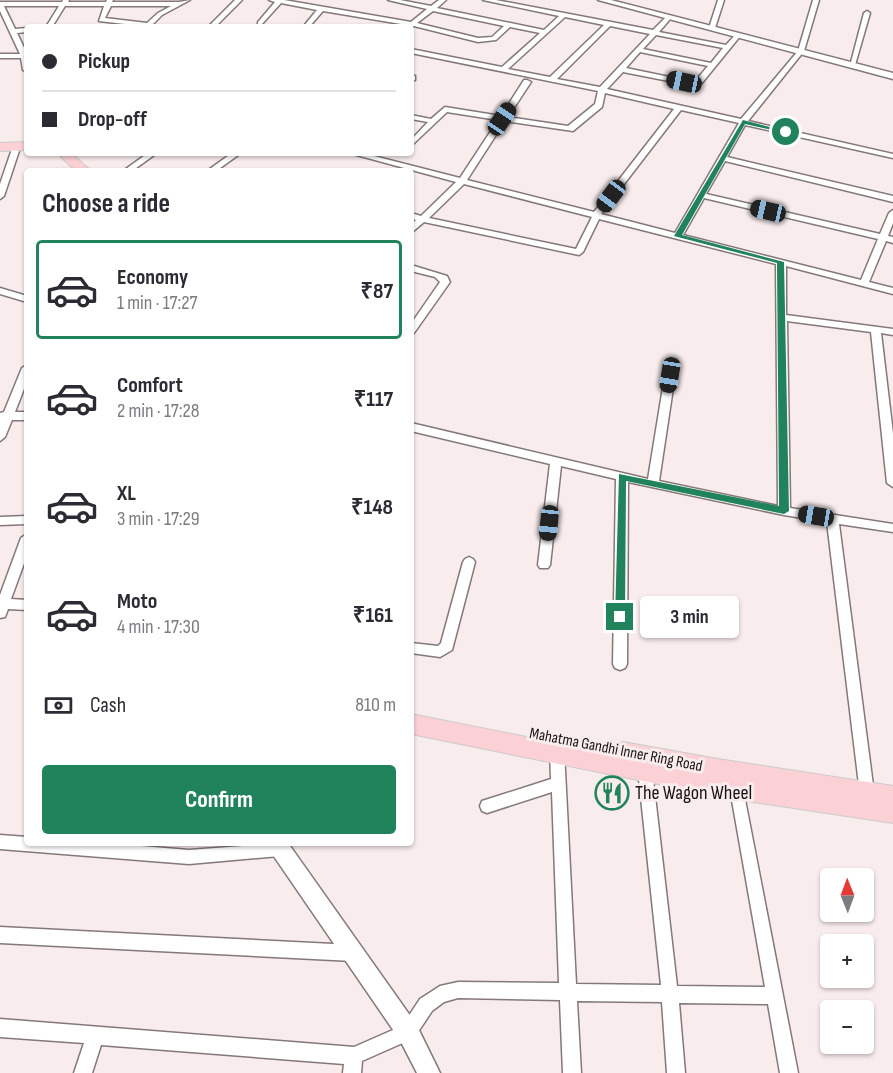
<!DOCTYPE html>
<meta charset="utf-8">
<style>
:root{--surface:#fff;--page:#f7f7f7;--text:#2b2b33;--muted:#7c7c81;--line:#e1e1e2;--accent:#21835b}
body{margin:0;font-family:"Sofia Sans Condensed",sans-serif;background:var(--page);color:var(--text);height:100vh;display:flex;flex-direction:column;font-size:22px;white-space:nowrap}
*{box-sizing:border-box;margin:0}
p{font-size:20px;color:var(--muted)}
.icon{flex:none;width:33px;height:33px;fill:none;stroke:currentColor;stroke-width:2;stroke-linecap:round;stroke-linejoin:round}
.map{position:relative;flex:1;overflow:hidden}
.panel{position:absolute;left:24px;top:168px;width:390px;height:678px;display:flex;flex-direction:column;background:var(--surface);border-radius:6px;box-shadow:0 2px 4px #0004}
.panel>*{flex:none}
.top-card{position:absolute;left:24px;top:24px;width:390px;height:132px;border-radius:6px;box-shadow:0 2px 4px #0004;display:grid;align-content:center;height:132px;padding:0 18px;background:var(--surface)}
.needle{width:39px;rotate:359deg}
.controls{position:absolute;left:820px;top:868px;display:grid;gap:12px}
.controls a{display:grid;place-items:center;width:54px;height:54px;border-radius:6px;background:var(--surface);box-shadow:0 2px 4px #0004;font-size:30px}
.end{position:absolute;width:27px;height:27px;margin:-14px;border:8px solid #21835b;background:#fff;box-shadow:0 0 0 3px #fff}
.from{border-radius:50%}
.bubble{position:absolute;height:42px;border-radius:6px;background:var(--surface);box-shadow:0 2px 4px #0004;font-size:20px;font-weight:700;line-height:42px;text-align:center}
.car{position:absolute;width:18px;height:36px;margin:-18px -9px;border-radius:8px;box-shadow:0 0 4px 2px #0007;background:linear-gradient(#222 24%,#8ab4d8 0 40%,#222 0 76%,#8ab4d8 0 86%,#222 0)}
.top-card b{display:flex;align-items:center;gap:21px;height:57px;font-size:22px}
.top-card b+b{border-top:2px solid var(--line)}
.top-card i{width:15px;height:15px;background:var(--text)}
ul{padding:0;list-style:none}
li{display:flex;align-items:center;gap:18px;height:99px;margin:0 12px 9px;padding:0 6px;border:3px solid transparent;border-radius:6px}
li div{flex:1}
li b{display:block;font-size:22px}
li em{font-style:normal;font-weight:700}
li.selected{border-color:var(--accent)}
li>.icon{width:54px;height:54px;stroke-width:1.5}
h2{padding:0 18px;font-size:27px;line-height:72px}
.pay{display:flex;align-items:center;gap:15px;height:66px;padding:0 18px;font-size:22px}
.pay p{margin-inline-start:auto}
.primary-button{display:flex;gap:12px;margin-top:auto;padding:12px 18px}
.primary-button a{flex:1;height:69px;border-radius:6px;background:var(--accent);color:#fff;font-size:24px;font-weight:700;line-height:69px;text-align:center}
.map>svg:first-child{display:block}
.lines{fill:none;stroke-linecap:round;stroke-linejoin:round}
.minor-casing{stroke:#847879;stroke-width:3}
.tertiary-casing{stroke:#847879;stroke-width:3}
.primary-casing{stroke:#cccbcb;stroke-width:2}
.minor{fill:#fff;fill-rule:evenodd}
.tertiary{fill:#fff;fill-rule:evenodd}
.primary{fill:#fbd1d6;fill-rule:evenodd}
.route{fill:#21835b}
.labels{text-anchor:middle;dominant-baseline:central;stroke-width:6;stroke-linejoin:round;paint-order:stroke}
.street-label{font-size:16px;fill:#171313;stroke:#f9eced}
.near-poi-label{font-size:20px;fill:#171313;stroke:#f9eced;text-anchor:start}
</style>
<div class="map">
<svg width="893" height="1073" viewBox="0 0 893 1073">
<rect width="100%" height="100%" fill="#f9eced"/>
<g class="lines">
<g class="minor-casing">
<g id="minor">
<path d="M63,0H69L68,2H106L107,0H113L112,2H179L190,0L162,15L150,27L99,21L104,6H65L52,27H46L59,6H4L15,29L27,28V32L17,33L27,54V72L23,70L21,58H0V54H20L0,11V2H62ZM111,6H171L158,13L147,23L105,18Z"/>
<path d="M235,0H242L215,27H208Z"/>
<path d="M269,0H284L411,22L427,9L388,0H400L431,6L439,0H446L437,8L544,30L559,16L483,0H496L653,30L667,16H671V18L659,32L726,45L736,34L741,35L702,83L684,84L623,72L607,89L741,119L798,51L813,0H819L804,51L748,121L893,154V158L745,125L727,157L893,196V202L725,161L706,194L880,234L889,213L893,210V223L888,236L893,237V243L886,241L869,282L893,288V294L786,266V315L893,329V335L881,333L893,434V487L887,483L871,332L787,321L790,508L893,524V532L839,524L874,793L872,798L867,800L862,798L860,793L827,522L784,515L628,482L627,664L625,668L620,670L615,668L613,664L616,479L561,466L550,565L548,568H540L538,565L550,464L411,431V423L648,479L665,375L670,372L675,375L659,481L778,506L776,264L599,219L583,252L579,255L424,222L411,233V225L416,220L411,219V213L421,216L456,182L349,153H362L460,178L498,120L447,112L411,146V140L428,122L411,119V115L431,119L445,107L501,116L524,80H527L531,82L508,117L568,126L595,104L598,91L411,53V49L502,67L540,33L510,27L496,40L478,42L414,26L411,28L407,25L323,11L309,27H303L317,10L281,3L262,24H258V22L275,2ZM433,11L504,26L492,37L478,38L417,23ZM565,17L604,25L550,77L508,69ZM610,26L650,34L600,87L557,79ZM656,35L723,48L711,63L643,49ZM640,52L708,66L697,79L684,80L626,68ZM605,93L674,109L594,212L467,180L505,121L573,131L602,107ZM681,110L739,123L675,233L601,214ZM464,184L592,217L576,249L429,218ZM704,198L878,239L861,280L683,235Z"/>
<path d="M718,0H724L715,28L712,30L709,28Z"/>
<path d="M867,11L870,13L855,65L850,66L864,13Z"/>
<path d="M411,75L415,76V80H411Z"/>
<path d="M12,149L19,151L4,196L0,199V184Z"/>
<path d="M148,153H157L132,171H123Z"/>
<path d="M232,153H241L216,171H207Z"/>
<path d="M411,265L447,276L450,282L414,333L411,334V324L440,282L435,277L411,271Z"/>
<path d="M0,288L27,296V302L0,294Z"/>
<path d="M27,365V381L15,412H27V420H12L5,437L0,441V413L4,412L22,368Z"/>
<path d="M27,516V524L0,525V517Z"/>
<path d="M27,534V555L11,599L27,600V610L8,609L5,617L0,618V595L21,538Z"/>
<path d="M469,557L473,559L475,562L452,650L440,657L411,653V643L438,646L441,643L463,562L465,559Z"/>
<path d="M557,745L562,747L564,751L576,984L661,985L638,770L640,765L645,763L650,765L652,770L677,986L765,987L730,789L732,784L737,782L742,784L798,1073H780L768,1004L679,1003L685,1073H667L662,1002L577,1001L581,1073H563L560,1000L458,998L444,1002L432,1011L414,1038L362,1061L361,1073H343L344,1064L101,1045L92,1073H74L84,1043L0,1037V1019L354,1047L402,1026L420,999L440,986L458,982L559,983L552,792L487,813L482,811L480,806L482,801L551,779L550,751L552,747Z"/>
<path d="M0,835L27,837V843H105L189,850L283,843L288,849L285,854L280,856L189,864L0,849Z"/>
<path d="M0,927L353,945L359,947L361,953L359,959L353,961L0,943Z"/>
</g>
</g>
<g class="tertiary-casing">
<g id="tertiary">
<path d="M598,0H611L893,73V79Z"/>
<path d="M268,843H288L416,1024L440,1073H417L400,1040L273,855Z"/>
</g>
</g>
<g class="primary-casing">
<g id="primary">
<path d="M27,142V150L0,151V143Z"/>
<path d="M57,153H71L91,171H76Z"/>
<path d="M411,714L612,754L615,745L623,742L718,759L893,786V823L727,798L411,734Z"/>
</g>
</g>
<use href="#minor" class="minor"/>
<use href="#tertiary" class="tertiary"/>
<use href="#primary" class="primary"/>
</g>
<path class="route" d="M743,120L789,132L786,133L745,124L682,235L784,262L789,511L784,514L626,481L625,617L620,621L615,617L619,474L779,506L777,263L674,236Z"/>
<defs>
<g id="restaurant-ring" transform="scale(1.725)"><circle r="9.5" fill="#f9eced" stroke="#21835b" stroke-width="1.5"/><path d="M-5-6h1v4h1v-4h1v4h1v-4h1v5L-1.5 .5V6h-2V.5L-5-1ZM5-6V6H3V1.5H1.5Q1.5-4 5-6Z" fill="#21835b"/></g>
</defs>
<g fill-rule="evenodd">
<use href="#restaurant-ring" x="612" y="793"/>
</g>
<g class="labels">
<g class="street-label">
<text transform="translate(616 750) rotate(11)">Mahatma Gandhi Inner Ring Road</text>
</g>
<g class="near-poi-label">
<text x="635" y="793">The Wagon Wheel</text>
</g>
</g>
</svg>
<div class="controls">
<a><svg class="needle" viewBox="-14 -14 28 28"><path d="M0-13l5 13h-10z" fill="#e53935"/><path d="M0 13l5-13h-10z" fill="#7c7c81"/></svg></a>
<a>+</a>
<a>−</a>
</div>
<i class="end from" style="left:786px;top:132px"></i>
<i class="end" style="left:620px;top:617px"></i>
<div class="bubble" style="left:640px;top:596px;width:99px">3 min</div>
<i class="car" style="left:684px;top:82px;rotate:282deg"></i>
<i class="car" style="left:502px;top:119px;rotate:34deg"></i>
<i class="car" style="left:611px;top:196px;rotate:217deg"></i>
<i class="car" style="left:768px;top:211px;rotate:283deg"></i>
<i class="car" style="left:670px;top:375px;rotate:189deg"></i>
<i class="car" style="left:816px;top:516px;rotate:279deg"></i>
<i class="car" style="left:549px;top:523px;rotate:186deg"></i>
<div class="top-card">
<b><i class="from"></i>Pickup</b>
<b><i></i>Drop-off</b>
</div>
<section class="panel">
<h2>Choose a ride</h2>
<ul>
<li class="selected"><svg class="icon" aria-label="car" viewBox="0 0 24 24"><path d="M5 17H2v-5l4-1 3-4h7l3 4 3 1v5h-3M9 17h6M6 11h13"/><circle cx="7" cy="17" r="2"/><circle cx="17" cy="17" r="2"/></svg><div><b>Economy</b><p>1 min · 17:27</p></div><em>₹87</em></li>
<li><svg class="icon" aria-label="car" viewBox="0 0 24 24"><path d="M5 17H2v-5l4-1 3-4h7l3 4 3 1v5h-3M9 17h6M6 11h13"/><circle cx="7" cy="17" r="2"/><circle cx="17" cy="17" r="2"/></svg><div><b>Comfort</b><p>2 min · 17:28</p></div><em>₹117</em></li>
<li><svg class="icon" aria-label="car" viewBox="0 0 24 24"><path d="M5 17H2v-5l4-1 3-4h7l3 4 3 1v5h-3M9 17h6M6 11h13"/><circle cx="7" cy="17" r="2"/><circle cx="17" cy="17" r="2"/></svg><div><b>XL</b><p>3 min · 17:29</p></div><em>₹148</em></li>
<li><svg class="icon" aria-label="car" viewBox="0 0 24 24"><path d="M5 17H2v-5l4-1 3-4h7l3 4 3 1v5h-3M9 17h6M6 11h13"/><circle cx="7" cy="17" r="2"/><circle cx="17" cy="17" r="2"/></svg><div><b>Moto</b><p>4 min · 17:30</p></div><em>₹161</em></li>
</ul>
<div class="pay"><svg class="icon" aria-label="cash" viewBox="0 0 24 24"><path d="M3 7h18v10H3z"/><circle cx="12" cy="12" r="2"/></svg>Cash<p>810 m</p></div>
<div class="primary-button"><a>Confirm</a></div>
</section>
</div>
